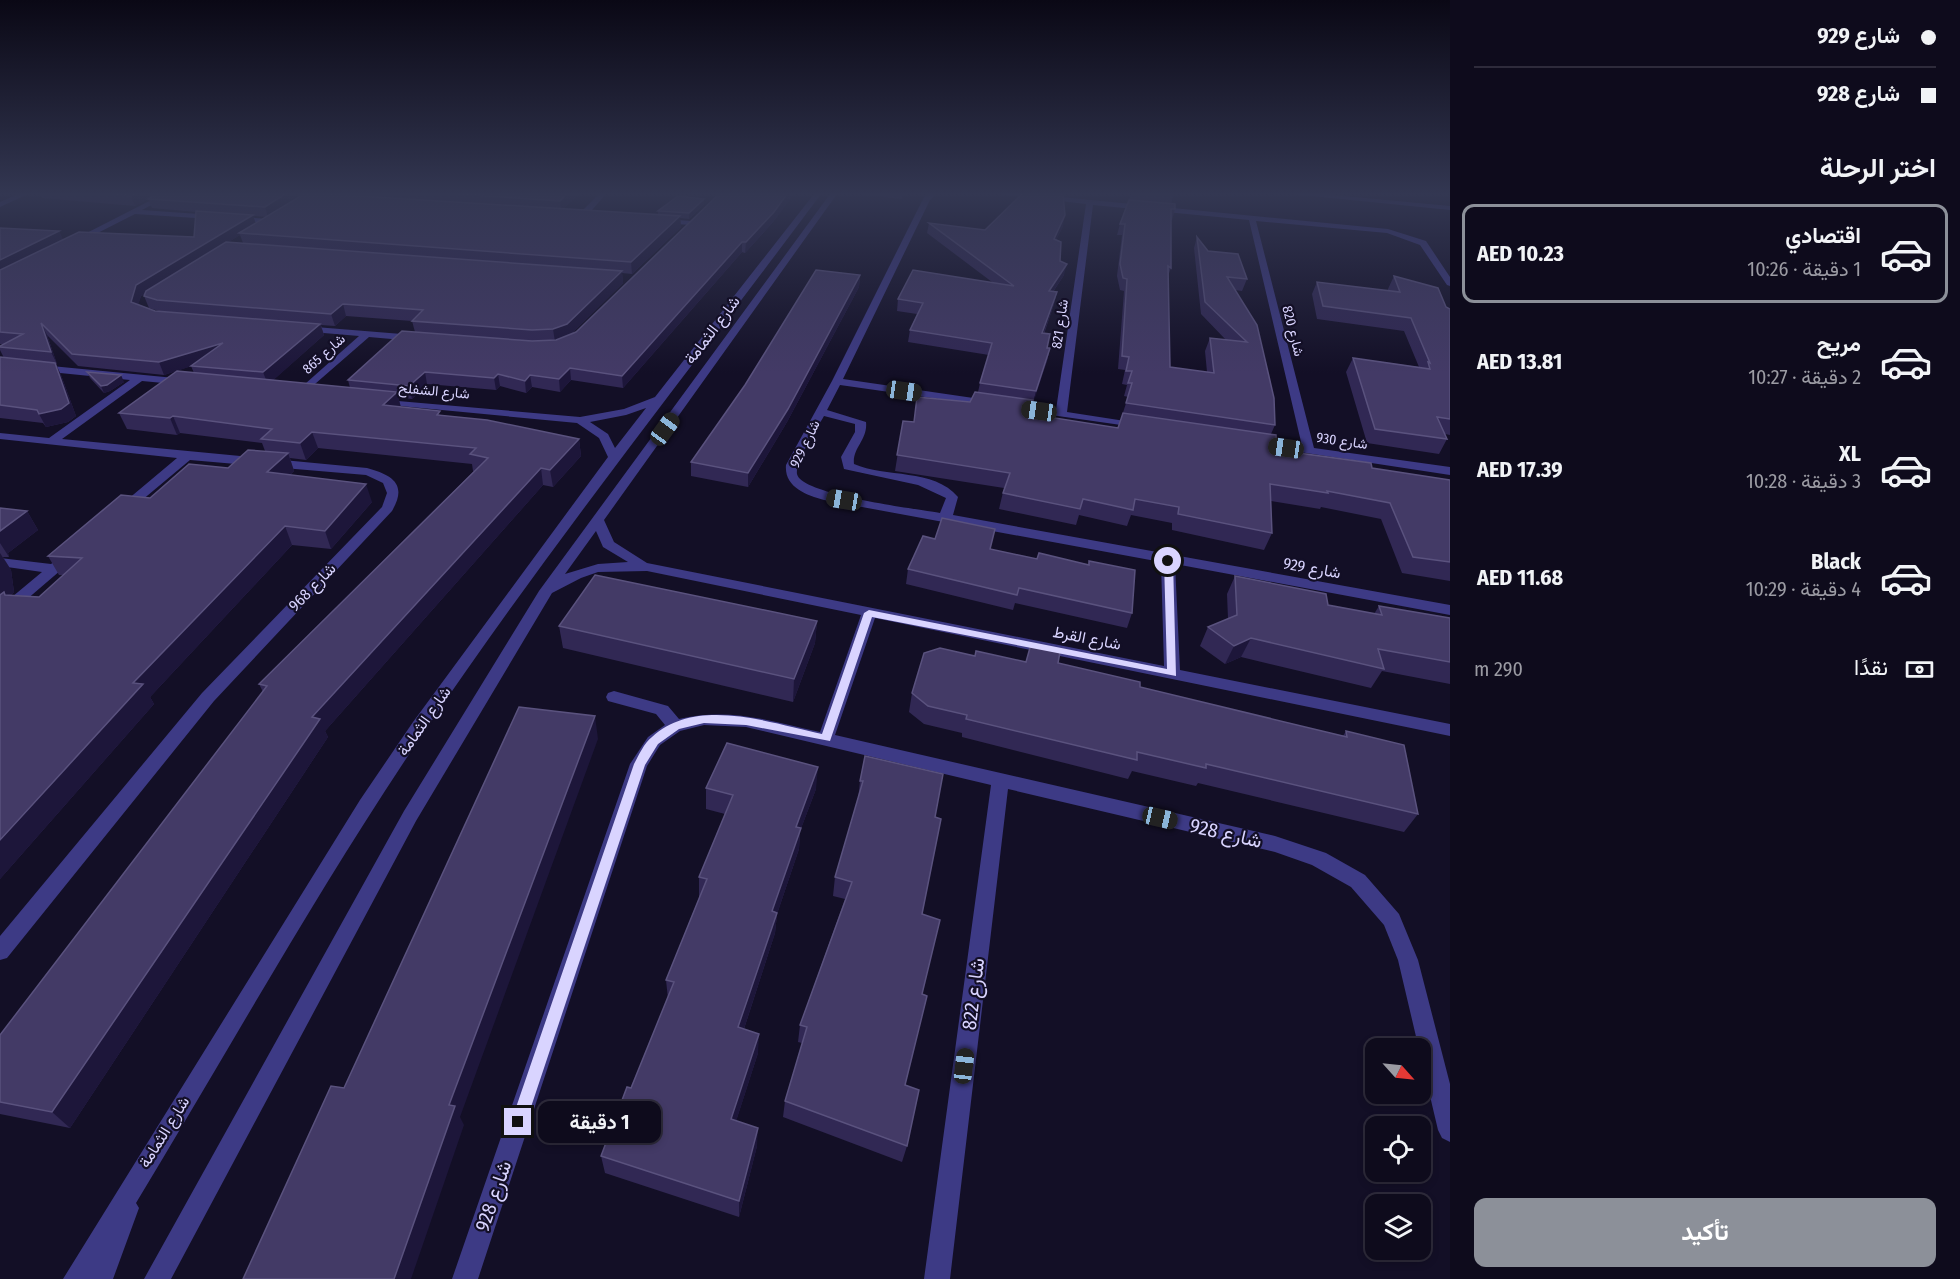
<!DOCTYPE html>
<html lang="ar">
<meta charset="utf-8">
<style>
:root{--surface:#0e0b1c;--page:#171425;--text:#f1f3f6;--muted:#9b9ba3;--line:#2e2b3b;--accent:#8c9099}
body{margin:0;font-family:"Fira Sans Condensed",Vazirmatn,sans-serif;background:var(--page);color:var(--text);direction:rtl;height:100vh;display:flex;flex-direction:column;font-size:22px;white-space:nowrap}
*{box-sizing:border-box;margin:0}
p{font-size:20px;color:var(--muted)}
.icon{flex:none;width:33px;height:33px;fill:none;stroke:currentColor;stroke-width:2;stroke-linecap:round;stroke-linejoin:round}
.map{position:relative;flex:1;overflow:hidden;direction:ltr}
.panel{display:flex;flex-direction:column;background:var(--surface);width:510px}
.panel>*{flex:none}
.hud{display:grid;align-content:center;height:132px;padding:0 24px;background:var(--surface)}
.needle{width:39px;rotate:117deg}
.controls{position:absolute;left:1365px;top:1038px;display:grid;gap:12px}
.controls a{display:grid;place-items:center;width:66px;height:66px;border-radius:12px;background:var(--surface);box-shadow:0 3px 9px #0003,0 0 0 2px var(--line);font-size:30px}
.end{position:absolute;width:27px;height:27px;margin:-14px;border:8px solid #d9d4ff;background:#111;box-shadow:0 0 0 3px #111}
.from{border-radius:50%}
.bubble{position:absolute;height:42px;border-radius:12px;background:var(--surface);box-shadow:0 3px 9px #0003,0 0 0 2px var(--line);font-size:20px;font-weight:700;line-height:42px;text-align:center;direction:rtl}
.car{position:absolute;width:18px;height:36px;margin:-18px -9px;border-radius:8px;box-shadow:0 0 4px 2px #0007;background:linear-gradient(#222 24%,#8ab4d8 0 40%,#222 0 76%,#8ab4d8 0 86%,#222 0)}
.hud b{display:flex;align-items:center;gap:21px;height:57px;font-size:22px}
.hud b+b{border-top:2px solid var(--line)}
.hud i{width:15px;height:15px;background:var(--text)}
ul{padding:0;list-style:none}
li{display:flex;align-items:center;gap:18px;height:99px;margin:0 12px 9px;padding:0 12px;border:3px solid transparent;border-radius:12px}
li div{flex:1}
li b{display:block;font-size:22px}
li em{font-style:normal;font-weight:700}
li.active{border-color:var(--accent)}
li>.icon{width:54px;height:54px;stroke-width:1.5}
h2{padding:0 24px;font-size:27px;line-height:72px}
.pay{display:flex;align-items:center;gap:15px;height:66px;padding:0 24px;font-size:22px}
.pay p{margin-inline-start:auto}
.cta{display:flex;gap:12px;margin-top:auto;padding:12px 24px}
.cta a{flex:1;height:69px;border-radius:12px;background:var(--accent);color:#fff;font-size:24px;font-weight:700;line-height:69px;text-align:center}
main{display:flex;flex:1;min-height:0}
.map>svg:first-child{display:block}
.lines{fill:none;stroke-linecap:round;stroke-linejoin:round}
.minor{fill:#3d3a85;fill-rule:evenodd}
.wall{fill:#312854;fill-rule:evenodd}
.shaded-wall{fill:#1d163a}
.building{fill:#433a66;stroke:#5a527e;stroke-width:1.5}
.route{fill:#d9d4ff}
.labels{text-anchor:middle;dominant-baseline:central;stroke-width:4.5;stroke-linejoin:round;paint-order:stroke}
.far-street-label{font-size:14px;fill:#d9d4ff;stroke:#130f26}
.street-label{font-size:16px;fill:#d9d4ff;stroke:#130f26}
.near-street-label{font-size:20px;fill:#d9d4ff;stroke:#130f26}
</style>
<main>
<section class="panel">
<div class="hud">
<b><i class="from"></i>شارع 929</b>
<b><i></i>شارع 928</b>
</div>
<h2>اختر الرحلة</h2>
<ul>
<li class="active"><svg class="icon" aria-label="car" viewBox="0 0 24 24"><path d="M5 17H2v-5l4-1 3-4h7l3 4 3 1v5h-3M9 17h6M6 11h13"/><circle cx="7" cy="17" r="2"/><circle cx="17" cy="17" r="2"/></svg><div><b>اقتصادي</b><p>1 دقيقة · 10:26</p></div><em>AED 10.23</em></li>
<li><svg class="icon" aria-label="car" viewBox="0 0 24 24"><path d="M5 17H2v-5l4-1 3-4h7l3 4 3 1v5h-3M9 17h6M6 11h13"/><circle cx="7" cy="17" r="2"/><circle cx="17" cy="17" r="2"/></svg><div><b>مريح</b><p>2 دقيقة · 10:27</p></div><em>AED 13.81</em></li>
<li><svg class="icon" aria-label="car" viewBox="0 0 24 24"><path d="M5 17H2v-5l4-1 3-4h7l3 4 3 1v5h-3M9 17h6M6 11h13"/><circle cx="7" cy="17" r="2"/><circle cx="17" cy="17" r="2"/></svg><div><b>XL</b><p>3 دقيقة · 10:28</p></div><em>AED 17.39</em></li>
<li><svg class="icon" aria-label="car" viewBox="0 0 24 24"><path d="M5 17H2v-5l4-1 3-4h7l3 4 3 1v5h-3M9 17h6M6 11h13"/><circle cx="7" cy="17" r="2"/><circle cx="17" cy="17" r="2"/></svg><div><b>Black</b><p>4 دقيقة · 10:29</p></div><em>AED 11.68</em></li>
</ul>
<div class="pay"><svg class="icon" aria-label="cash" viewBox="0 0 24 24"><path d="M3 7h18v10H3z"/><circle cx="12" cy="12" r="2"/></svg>نقدًا<p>290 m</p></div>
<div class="cta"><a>تأكيد</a></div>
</section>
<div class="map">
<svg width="1450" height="1279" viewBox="0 0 1450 1279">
<rect width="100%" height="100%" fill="#130f26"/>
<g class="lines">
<g class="minor">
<path d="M18,194H28L0,207V202Z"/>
<path d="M163,194H172L142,210L270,219L274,221L270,223L135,214L78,243L71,241Z"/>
<path d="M599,194H606L585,218H579V214Z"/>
<path d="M814,194H821C688,373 549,547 424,732C321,884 231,1046 136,1203L139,1208L113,1279H63L360,800L413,722L608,457L599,438L577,423L379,404L374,401L375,399L580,417L624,409L655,397ZM646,408L615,448L608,434L590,422L626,415Z"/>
<path d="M830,194H837L604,520L614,542L647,563L1164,666L1161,562L824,500C806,495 784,487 786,465L832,381L924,197L928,194H936L930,200L843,379L1056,410L1086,204L1000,194H1030L1388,229L1426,241L1450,277V286L1447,285L1420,245L1387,233L1256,221L1314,448L1450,467V475L1253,445L1251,443L1257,440L1302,446L1249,220L1093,205L1067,412L1138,423L1142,424V428L840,385L827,410L866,422C868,440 852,448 854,464C885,478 934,468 958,497L953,515L1450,605V615L1175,564L1180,670L1450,724V736L875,618L835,735L1275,836L1326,853L1365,875L1399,914L1418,960L1450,1084V1142L1442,1138L1438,1130L1398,960L1384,925L1351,887L1312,865L1275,852L1008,789L950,1279H924L991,785L746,727L704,725L680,731L660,745L647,766L478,1279H452L630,764L648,737L665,725L656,714L608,701L606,697L608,693L614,691L668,706L679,719C729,707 771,721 820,732L861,615L647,571L598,572L581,578L552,593L416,821L171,1279H144L404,811L539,591ZM824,416L855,424V432L841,457L844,469L918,485L946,498L940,513C918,509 801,495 797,474C795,462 817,428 824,416ZM596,531L603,547L628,562L598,564L565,574Z"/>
<path d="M1292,194H1323L1450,206V210Z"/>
<path d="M662,219L692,221L696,223L692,225L659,223Z"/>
<path d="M303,326L414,335L419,338L414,341L369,337L300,397L296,396V392L359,336L300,331V327Z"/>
<path d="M0,361L185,379L190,382L185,385L142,381L62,439L367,468C392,475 408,484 392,511L214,701L7,958L0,960V936L202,693L382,507L387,493L383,483L366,475L190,460L129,511H121V505L177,458L0,439V433L49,438L130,380L0,367Z"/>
<path d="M70,551L77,555L75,558L5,618L0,620V607L42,572L0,566V558L51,564Z"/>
</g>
</g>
<g class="wall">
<path d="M41,194H579L563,209L658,215V211L704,199V204L689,219L680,218L681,227L632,274L622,273L623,283L570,335L576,332L719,194H794L773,222L745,253L742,252L623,388L571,380L560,392L532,387L526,393L500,386L496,390L427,384L412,399L398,397L401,407L441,415L579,439L581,456L553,487L543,485L325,731L328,737L70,1128L0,1114V1035L263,692L259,684L474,471H473L472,464L318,448L306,460L290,458L294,471L290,475L372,502L331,549L292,545L150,697L154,704L0,879V508L27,511L38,530L8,553L9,557H3L11,570L14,592L11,595L39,597L63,575H59L48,556L150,498L228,468L265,451L262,443L180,433L177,435L127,429L119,413L194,373L191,366L164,375L78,366L47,335L57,364H56L61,375L76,416L68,422L46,427L43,423L0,418V357L4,358L0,350V346L4,344H0V228L59,231L63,240L194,237L196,212L152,208L148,199L135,206L42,198ZM253,216L267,217L256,224ZM240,235L243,243L228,242ZM145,294L144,296L149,308L159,311H155L138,304L141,296ZM346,316L412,321L415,332L348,380L350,388L273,380L324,335L321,325L335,326Z"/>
<path d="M860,194H905L901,199Z"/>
<path d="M1131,194H1174L1171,204L1175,209L1172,220H1171V268L1168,276L1170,367L1207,372L1205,351L1210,338L1226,340L1201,314L1194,248L1197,237L1208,251L1247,279L1242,291L1235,290L1275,425L1271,434L1277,450L1372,468L1450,480V581L1402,573L1381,519L1321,507L1320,509L1271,501L1272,533L1264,550L1172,530V523L1131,515L1127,526L1079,515L1076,525L999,509L1004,488L895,471L903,421L914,422L917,397L970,402L978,392L980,383L989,355L908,342L910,330L917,314L897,311L898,299L992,282L927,233L929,223L985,230L1063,226L1056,240L1060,261L1064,275L1053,292H1057L1054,304L1044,334L1047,348H1050L1047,361L1030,410L1042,416L1118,428L1128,397L1124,396L1127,385L1122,384L1125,370L1118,369L1124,291L1120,290L1117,276L1122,235H1117L1120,224Z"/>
<path d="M860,275L859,287L787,422L748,487L691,476V462Z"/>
<path d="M1394,276L1450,309V435L1445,434L1447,439L1439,454L1367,443L1346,372L1353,358L1419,367L1404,331L1317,319L1312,294L1317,282L1388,291V289Z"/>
<path d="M87,372L124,382L110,391L104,393L90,378Z"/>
<path d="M990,549L1037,559L1088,565L1089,561L1132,613L1127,628L1015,603L1013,610L906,584L908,569Z"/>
<path d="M1235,576L1328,605L1374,614L1379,606L1450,618V684L1382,671L1371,688L1241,657L1225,664L1200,646L1208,627L1228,619L1227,594Z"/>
<path d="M817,621L815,643L793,702L563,648L559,626Z"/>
<path d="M975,656L1026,662L1058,663L1140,687L1343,736L1346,731L1418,814L1404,832L1198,783L1196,786L1132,771L1128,779L962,737V733L924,724L909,712L912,693Z"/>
<path d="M865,756L935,817L922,914V994L905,1085L907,1146L902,1162L783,1117L785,1101L802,1043L798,1042L800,1025L845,899L833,896L835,877L858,800L860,781Z"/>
<path d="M706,788L816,789L800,831L799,849L777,914L775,933L744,1029L758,1053L736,1121L757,1146L739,1217L605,1173L601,1156L631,1088L668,999L666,980L699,898V877L725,814L706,809Z"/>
</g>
<g class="shaded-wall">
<path d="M134,194H157L135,206L131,196Z"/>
<path d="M285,194H304L268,217L265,207Z"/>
<path d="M567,194L579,195L561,211L560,201Z"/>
<path d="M787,194H794L773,222L745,253L746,242Z"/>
<path d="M704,199V204L689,219V213Z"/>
<path d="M253,215L256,225L239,233L240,235L141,296L136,313L131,302L136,285Z"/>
<path d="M1065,215L1063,226L1051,250L1054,239Z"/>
<path d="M680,216L681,227L632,274L631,262Z"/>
<path d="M59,231L64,241L0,273V260Z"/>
<path d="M742,242V252L623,388L622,376Z"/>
<path d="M1067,264L1064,275L1046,302L1049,291Z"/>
<path d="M622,271L623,283L569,336L555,342L553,329Z"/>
<path d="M860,275L859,287L787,422L748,487V473Z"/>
<path d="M1057,292L1054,304L1039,346L1042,333Z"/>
<path d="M343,304L346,316L335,326L331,314Z"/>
<path d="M41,323L47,335L57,364L51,352Z"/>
<path d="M320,324L324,335L268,385L263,372Z"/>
<path d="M223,343L227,355L164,375L159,362Z"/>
<path d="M1050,348L1047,361L1033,404L1036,391Z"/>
<path d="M55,363L61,375L76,416L68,422L46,427L39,414Z"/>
<path d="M570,368L571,380L560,392L559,379Z"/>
<path d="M425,372L427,384L412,399L409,386Z"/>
<path d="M498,374L500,386L496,390L494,378Z"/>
<path d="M121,375L124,382L110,391L104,393L101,386Z"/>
<path d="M530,375L532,387L526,393L525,381Z"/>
<path d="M397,392L401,408L383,405Z"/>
<path d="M173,416L180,433L177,435L170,418Z"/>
<path d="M312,432L318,448L306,460L300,443Z"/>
<path d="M579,439L581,456L553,487L550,470Z"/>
<path d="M288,453L294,471L274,490L267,472Z"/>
<path d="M541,468L543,485L325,731L328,737L70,1128L52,1112L312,717Z"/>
<path d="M366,484L372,502L331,549L325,531Z"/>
<path d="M27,511L38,530L8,553L9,557L0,543V531Z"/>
<path d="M285,526L292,545L150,697L154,704L0,879V840L133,683Z"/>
<path d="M0,553L11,570L14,592L0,604Z"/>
<path d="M817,621L815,643L793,702L794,679Z"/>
<path d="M1251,638L1241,657L1225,664L1234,646Z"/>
<path d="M595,716L598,739L460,1117L464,1125L411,1279H394L449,1105Z"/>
<path d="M818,767L816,789L800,831L799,849L777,914L775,933L738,1047V1027L796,827Z"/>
<path d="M759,1034L758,1053L731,1137V1119Z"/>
<path d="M758,1128L757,1146L739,1217V1201Z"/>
</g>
<g class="building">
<path d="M112,194H134L131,196Z"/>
<path d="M156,194H285L265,207L148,199Z"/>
<path d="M304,194H326L680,216L631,262L239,233Z"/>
<path d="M459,194H567L560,201Z"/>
<path d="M719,194H787L774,212L746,242H742L622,376L570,368L559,379L530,375L525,381L498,374L494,378L425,372L409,386L348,380L402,331L532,341L556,340L576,332Z"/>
<path d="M1022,194H1063L1065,215L1054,239L1061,242L1060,261L1067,264L1049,291L1057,292L1042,333L1050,334L1047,348H1050L1036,391L980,383L992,343L910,330L923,303L898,299L913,270L1014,286L929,223L985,230Z"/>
<path d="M678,196L704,199L689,213L658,211Z"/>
<path d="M1129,200L1175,204V209H1171V268L1168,266L1170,367L1214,373L1210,338L1247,342L1205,302L1197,237L1208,251L1238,254L1247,279L1227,277L1257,325L1274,398L1275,425L1126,403L1132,383H1128L1132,371H1126L1129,357L1122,356L1127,279L1123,278L1120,264L1125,224H1120Z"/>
<path d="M196,211L253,215L136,285L131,302L155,311L320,324L263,372L191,366L223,343L159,362L72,354L41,323L51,352L0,347V346L23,334L0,332V270L79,232L194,237Z"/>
<path d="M0,228L59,231L0,260Z"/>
<path d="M226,242L622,271L567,324L553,329L532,330L412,321L423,310L343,304L331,314L157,300L144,296L146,291Z"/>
<path d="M816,270L860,275L788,409L748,473L691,462L745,385Z"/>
<path d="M1394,276L1438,288L1446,307L1450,309V419L1437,417L1447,439L1375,429L1353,358L1430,369L1428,362L1430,363L1411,318L1323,306L1317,282L1400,292Z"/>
<path d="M0,357L55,363L69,403L61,409L39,414L37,410L0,405Z"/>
<path d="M177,371L397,392L383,405L440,411L437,415L487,420L579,439L550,470L541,468L312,717L320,719L52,1112L0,1102V1035L267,686L259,684L488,458L470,454L476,448L312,432L300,443L261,439L272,429L173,416L170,418L119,413Z"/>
<path d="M87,372L121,375L107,385L101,386Z"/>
<path d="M975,392L1033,400L1029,410L1043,412L1042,416L1118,428L1123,413L1276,435L1277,450L1371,463L1372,468L1450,480V562L1413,557L1390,503L1327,491L1328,493L1270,484L1272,533L1178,514L1179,507L1135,499L1133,510L1083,499L1080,509L1003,493L1010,473L897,455L903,421L914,422L917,397L970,402Z"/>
<path d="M248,450L288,453L267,472L366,484L325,531L285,526L133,683L143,684L0,840V595L4,592L5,595L39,597L82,558L48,556L121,495L150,498L189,464L228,468Z"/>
<path d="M0,508L27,511L0,531Z"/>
<path d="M942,518L995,529L990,549L1037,559L1039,553L1089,565V561L1135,570L1132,613L1019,588L1017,595L908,569L923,536L935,539Z"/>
<path d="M595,575L817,621L794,679L559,626Z"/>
<path d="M1235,576L1326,594L1328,605L1382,615L1379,606L1450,618V662L1378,649L1384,669L1251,638L1234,646L1208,627L1237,615Z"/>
<path d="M1031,644L1060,652L1058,663L1140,682V687L1347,737L1346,731L1404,745L1418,814L1206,764V768L1137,752V760L966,719L967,715L928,706L912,693L924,653L940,648L975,656L976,651L1026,662Z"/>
<path d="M519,707L595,716L449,1105L455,1106L394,1279H243L331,1086L344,1088Z"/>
<path d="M727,743L818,767L796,827L801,828L772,911L777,913L738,1027L759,1034L731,1119L758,1128L739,1201L601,1156L627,1087L631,1088L674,982L666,980L707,879L699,877L733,795L706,788Z"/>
<path d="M865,756L943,774L935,817L941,819L922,914L940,920L922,994L927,996L905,1085L919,1090L907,1146L785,1101L807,1027L800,1025L852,882L835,877L863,781H860Z"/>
</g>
<linearGradient id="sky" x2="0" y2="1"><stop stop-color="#0a0815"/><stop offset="0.52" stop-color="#333752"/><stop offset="1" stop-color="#333752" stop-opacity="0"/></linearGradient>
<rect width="1450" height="373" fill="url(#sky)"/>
<path class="route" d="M1168,558L1173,561L1176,676L872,617L830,741L746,725L704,723L679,729L658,744L645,765L524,1128L518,1130L513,1128L511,1122L634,764C639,755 644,743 652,737C697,696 770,723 822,734L864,613L869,610L1167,669L1164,561Z"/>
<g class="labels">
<g class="far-street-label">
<text transform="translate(1060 324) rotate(-82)">شارع 821</text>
<text transform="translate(1293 331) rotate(76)">شارع 820</text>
<text transform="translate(324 354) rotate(-42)">شارع 865</text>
<text transform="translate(434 391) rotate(5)">شارع الشفلح</text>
<text transform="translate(1342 441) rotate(8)">شارع 930</text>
<text transform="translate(805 444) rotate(-64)">شارع 929</text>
</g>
<g class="street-label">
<text transform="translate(712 330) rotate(-53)">شارع الثمامة</text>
<text transform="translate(1312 568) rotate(10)">شارع 929</text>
<text transform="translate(312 587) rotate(-46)">شارع 968</text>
<text transform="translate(1087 638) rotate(11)">شارع القرط</text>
<text transform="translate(424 721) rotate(-55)">شارع الثمامة</text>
<text transform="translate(164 1132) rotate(-58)">شارع الثمامة</text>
</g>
<g class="near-street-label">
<text transform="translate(1226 833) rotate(13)">شارع 928</text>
<text transform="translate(973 994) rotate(-83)">شارع 822</text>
<text transform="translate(493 1196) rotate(-71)">شارع 928</text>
</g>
</g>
</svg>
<div class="controls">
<a><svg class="needle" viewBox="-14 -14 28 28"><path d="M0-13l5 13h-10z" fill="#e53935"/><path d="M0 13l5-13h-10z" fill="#9b9ba3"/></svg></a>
<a><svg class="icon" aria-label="locate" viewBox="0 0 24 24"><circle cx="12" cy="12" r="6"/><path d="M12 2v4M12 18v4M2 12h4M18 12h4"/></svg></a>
<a><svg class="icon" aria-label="layers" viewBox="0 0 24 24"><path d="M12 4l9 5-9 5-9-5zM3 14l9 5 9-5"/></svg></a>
</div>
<i class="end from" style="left:1168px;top:561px"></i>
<i class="end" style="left:518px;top:1122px"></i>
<div class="bubble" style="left:538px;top:1101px;width:123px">1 دقيقة</div>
<i class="car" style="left:904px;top:391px;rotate:98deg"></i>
<i class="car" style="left:1039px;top:411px;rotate:278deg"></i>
<i class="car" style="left:665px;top:429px;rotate:36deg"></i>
<i class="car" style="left:1286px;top:448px;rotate:278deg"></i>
<i class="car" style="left:844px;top:500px;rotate:280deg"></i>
<i class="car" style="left:1160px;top:818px;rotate:103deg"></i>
<i class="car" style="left:964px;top:1066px;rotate:7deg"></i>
</div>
</main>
